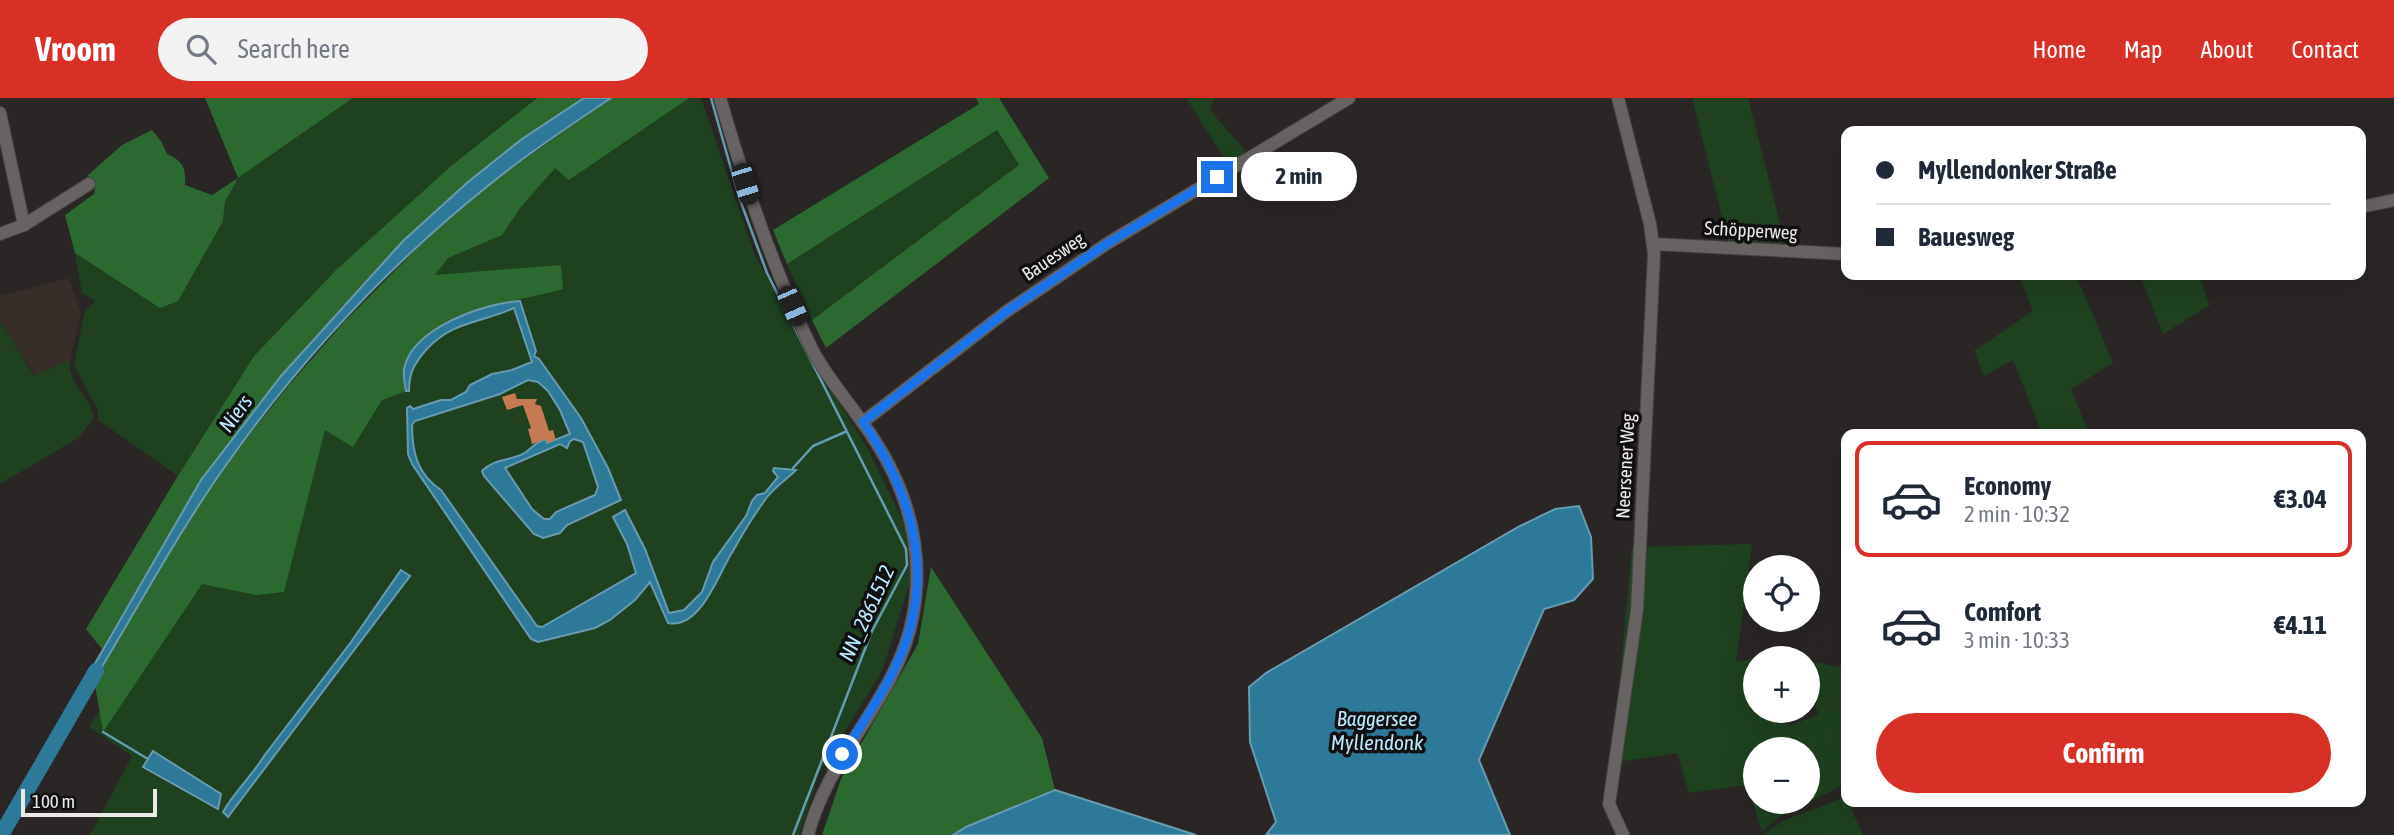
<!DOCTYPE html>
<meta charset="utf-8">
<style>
:root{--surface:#fff;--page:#f2f2f3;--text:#1f2937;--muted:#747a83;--line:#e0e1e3;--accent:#d93025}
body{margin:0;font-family:"Asap Condensed",sans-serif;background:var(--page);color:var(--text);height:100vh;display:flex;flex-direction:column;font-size:26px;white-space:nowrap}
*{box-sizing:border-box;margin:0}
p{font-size:23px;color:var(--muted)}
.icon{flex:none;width:38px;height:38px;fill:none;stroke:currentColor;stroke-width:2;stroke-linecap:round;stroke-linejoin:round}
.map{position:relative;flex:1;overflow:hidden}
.panel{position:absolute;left:1841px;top:331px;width:525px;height:378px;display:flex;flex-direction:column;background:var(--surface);border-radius:14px;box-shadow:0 7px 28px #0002}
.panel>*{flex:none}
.top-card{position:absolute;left:1841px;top:28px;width:525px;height:154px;border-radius:14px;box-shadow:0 7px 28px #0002;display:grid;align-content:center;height:154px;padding:0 35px;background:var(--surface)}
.controls{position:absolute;left:1743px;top:457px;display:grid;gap:14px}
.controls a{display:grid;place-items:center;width:77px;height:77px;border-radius:50%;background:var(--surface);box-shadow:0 7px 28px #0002;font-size:35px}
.scale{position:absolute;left:21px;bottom:18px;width:136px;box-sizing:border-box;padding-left:7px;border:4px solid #ebe9e8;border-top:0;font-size:19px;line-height:24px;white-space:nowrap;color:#ebe9e8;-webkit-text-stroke:5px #110f0f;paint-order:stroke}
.end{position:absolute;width:32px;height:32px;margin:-16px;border:9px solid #1a73e8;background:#fff;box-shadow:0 0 0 4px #fff}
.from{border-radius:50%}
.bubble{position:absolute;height:49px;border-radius:24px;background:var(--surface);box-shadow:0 7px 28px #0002;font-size:23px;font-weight:700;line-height:49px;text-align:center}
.car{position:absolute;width:21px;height:42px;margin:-21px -10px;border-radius:9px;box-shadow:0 0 5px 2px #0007;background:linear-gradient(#222 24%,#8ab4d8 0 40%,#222 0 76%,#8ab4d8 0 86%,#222 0)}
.top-card b{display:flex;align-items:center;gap:24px;height:66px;font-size:26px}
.top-card b+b{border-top:2px solid var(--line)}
.top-card i{width:18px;height:18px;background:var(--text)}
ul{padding:12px 0 0;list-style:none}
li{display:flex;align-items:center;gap:21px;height:116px;margin:0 14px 10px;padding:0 21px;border:4px solid transparent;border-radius:14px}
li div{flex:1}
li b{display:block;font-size:26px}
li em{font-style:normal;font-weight:700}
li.on{border-color:var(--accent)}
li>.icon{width:63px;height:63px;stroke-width:1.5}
.cta{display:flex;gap:14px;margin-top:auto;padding:14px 35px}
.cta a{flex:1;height:80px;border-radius:42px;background:var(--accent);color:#fff;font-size:28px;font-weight:700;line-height:80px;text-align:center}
header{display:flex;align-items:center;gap:42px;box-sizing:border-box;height:98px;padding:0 35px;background:var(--accent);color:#fff}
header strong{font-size:33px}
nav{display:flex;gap:38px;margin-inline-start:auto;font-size:24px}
.search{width:490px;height:63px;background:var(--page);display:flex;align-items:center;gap:18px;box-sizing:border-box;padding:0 24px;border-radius:38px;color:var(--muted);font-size:26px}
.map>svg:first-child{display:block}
.built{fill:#372e2a}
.green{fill:#1f4120;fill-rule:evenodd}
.forest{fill:#2c6930}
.water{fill:#2d7998;stroke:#669bb0;stroke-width:2;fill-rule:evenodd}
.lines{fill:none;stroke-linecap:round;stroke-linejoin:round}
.stream{stroke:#669bb0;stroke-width:2.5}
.river{stroke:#2d7998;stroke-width:16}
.building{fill:#c57a51}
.minor-casing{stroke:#464342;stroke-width:14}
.minor{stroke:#676362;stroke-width:12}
.route{stroke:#1a73e8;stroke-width:9}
.labels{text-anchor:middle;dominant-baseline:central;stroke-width:7;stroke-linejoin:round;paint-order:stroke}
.street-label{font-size:19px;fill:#ebe9e8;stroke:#110f0f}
.water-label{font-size:21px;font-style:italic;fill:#bbe9ff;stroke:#110f0f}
</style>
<header>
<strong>Vroom</strong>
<div class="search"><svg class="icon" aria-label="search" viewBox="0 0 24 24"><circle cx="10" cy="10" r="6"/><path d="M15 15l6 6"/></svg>Search here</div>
<nav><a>Home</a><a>Map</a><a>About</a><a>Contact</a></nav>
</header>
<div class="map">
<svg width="2394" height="737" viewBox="0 0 2394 737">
<rect width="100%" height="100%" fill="#292625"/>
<path class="built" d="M69,180L81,215L70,262L35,278L0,223V198Z"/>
<g class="green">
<path d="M353,0H537L451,68L337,171L254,258L178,378L98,322V313L74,267L84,215L95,203L82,195L75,155L161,210L223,123L225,104L238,80Z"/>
<path d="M662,0H701L754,155L816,268L868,351L907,431L910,484L882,573L819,675L799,737H90L132,658L89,629L207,438L339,263L513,98Z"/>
<path d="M1186,0H1216L1209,11L1247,55L1228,66Z"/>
<path d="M1692,0H1748L1785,145L1728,143Z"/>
<path d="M997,32L1019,68L812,222L787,166Z"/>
<path d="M2019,177H2076L2113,265L2071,291L2089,336H2042L2013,262L1984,278L1974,253L2033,213Z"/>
<path d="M2140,177H2198L2210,207L2163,236Z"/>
<path d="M0,223L34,278L70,262C66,285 92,299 94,320L78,340L0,386Z"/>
<path d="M1752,446L1736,564L1755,560V612L1782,613L1788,628L1818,617L1808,578V563L1846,570V686L1779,719L1762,734L1748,687L1689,695L1677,655L1612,665L1632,449ZM1755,651H1808V704H1755Z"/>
<path d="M1846,699L1863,737H1764L1782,723Z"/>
</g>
<g class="forest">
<path d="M205,0H353L238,80L225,104L223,123L178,203L160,210L75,155L65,117L94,96L95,89L87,78L122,47L152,32L161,43L167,56C183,63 186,70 185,87L212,97L238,80Z"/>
<path d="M537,0H584L522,41L468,84L403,143L312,242L281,278L201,382L102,551L86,531L176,381L254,258L337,171L451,68Z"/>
<path d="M611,0H689L569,82L555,70L520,110L502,137L448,160L435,177L561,167L563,191C519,203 417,217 404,271C403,277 405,287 406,293L382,302L353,349L325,332L284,494L256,497L202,486L103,634L94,581L181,434L227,365L289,287L344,224L436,131L495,82Z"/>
<path d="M976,0H999L1049,80L826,250L812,222L1019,67L997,32L787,166L773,132L979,6Z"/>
<path d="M931,469L1042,640L1055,692L951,737H822L841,681L918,546Z"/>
</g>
<g class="water">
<path d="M584,0H611C571,27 531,53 494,83C393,163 301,261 226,367C175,439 134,517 88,592L82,588L201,382L281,278L403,143L468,84L522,41Z"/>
<path d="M520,203L536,253L534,258L539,261L581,320L608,370L621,402L567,427L560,435L543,440L534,436L484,378L482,373C494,360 513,363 526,354C534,348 536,344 546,341L547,345L570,336L560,312L548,293L538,284L528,282L500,296L415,323L412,327C412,355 418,377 441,392L537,528L542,529L636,475L627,446L613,419L625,412L645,451L669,515L684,512L702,494L713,464L746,418L752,403L757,397L765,395L778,379L773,373L774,370L796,372C787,381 776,388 768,398C755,415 743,435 733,453C719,474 701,532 668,525L650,484L635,502L610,522L595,530L538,544L531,541L412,366L408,356L407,310L410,308L413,311L441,302H451L466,294L470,287L492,276L512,272L532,264L514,210C479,226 453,222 425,253C414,266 409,275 409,293H406C405,286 403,278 404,271C412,230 484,205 520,203ZM574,341L583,344L598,389L595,397L556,414L550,421H544L532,411L505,370L560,346L567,350L570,343Z"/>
<path d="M1579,408L1591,439L1593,481L1574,502L1544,511L1479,662L1510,737H1266L1276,724L1250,644L1249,589L1266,575L1520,428L1555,411Z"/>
<path d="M401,472L410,478L228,719L223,714C234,694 252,678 264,658L351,544Z"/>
<path d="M153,653L221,696L218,711L143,669Z"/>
<path d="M1055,692L1196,737H953L966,729Z"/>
</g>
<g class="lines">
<g class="stream">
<path d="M711,0L739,99L767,175L906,451L907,467L872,533L793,737"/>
<path d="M793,370L813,348L845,334"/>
<path d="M103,634L148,661"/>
</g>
<path class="river" d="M1,737L96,573"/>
</g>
<path class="building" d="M515,295L517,301H537L535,306L541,308L549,333L553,332L556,342L547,345L546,341L532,346L528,331L531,330L523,307L507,312L502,299Z"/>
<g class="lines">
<g class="minor-casing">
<g id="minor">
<path d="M720,0C745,86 772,169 811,249C824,276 845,299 862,324C905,382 926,446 913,518C898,599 828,657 808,737"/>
<path d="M1618,0L1650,126L1654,156L1637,512L1609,706L1623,737"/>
<path d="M0,15L24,127"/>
<path d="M2361,109L2394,102"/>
<path d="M0,136L24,127L89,86"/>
<path d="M1654,146L1846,156"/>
<path d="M863,324L1007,213L1108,145L1349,0"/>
</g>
</g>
<use href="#minor" class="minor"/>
</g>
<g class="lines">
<path class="route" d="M842,656C860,630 878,603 893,574C938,486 917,402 863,324L1007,213L1108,145L1217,79"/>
</g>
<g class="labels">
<g class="street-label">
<text transform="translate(1751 132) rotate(3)">Schöpperweg</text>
<text transform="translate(1053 158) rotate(-34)">Bauesweg</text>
<text transform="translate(1625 368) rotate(-87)">Neersener Weg</text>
</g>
<g class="water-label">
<text transform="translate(235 315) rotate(-54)">Niers</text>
<text transform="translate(866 515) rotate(-65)">NN_2861512</text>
<text x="1377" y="620">Baggersee<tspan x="1377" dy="24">Myllendonk</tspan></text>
</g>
</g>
</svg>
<div class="controls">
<a><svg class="icon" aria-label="locate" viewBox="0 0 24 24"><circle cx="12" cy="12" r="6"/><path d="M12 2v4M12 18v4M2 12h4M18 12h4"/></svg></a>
<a>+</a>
<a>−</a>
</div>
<div class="scale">100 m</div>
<i class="end from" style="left:842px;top:656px"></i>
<i class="end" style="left:1217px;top:79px"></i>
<div class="bubble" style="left:1241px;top:54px;width:116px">2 min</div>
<i class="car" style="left:745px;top:86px;rotate:163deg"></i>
<i class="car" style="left:792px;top:208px;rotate:156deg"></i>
<div class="top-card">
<b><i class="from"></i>Myllendonker Straße</b>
<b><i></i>Bauesweg</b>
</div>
<section class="panel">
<ul>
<li class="on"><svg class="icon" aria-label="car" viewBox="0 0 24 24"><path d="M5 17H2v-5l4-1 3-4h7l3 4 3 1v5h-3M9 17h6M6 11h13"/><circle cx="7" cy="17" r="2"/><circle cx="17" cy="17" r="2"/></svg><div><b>Economy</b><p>2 min · 10:32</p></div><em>€3.04</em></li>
<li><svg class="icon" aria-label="car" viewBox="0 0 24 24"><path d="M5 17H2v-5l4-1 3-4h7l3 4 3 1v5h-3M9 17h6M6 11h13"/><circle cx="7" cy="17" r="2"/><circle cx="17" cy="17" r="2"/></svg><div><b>Comfort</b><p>3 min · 10:33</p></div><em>€4.11</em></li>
</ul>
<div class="cta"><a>Confirm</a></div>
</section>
</div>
